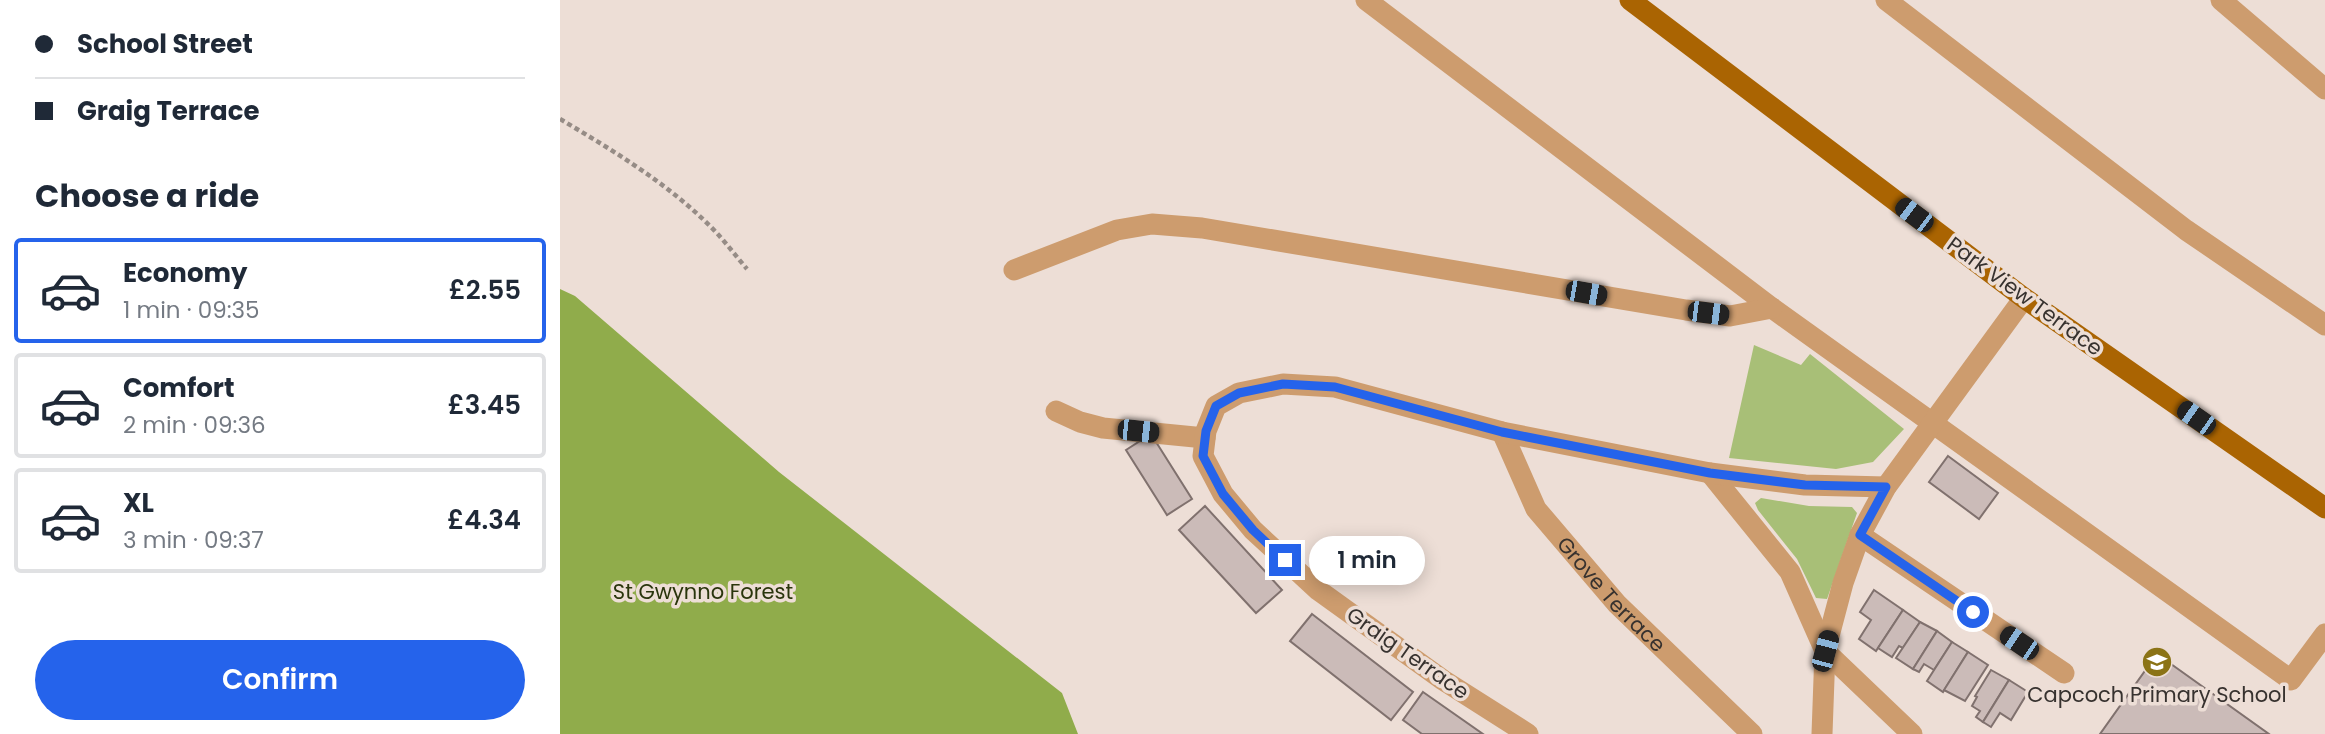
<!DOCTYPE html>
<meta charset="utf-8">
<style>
:root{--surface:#fff;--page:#f2f2f3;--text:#1f2937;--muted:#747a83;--line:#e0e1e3;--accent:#2563eb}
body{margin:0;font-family:Poppins,sans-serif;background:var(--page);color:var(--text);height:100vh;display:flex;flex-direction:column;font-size:26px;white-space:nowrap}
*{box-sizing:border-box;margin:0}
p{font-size:23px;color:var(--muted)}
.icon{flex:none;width:38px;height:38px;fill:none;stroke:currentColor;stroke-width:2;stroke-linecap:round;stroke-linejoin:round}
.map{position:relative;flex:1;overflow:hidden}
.sheet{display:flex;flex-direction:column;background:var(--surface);width:560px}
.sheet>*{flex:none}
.hud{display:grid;align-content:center;height:154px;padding:0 35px;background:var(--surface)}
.end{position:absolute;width:32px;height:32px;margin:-16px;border:9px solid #2563eb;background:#fff;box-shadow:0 0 0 4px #fff}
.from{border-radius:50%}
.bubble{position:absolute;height:49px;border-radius:24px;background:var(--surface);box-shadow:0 4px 18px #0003;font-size:23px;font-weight:600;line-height:49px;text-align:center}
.car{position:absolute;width:21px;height:42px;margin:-21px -10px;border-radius:9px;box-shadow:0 0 5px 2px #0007;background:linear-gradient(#222 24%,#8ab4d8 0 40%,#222 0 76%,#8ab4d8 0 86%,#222 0)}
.hud b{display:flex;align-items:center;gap:24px;height:66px;font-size:26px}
.hud b+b{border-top:2px solid var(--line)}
.hud i{width:18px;height:18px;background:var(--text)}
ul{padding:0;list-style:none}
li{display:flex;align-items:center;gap:21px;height:105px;margin:0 14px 10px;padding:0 21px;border:4px solid var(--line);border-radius:7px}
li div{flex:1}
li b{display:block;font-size:26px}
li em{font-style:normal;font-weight:600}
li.current{border-color:var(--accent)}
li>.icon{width:63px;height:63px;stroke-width:1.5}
h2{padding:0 35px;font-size:32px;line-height:84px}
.button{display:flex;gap:14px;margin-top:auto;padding:14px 35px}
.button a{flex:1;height:80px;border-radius:42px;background:var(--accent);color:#fff;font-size:28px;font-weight:600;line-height:80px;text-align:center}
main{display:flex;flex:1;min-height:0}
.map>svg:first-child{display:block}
.green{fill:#a8bf77}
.forest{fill:#90ac4b}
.building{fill:#cbbbb8;stroke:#80716e;stroke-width:2}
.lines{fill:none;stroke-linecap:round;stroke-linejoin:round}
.path{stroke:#968c86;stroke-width:4.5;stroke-dasharray:5 3.5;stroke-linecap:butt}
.minor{stroke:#cd9c6e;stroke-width:21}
.major{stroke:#aa6402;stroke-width:21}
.route{stroke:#2563eb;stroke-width:9}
.labels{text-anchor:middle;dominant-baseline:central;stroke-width:7;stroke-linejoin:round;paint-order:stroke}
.street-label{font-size:21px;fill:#37322f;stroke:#edded6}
.park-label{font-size:21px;fill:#2a350c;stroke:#edded6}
.poi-label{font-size:21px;fill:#37322f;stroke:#edded6}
</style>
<main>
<section class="sheet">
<div class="hud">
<b><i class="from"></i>School Street</b>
<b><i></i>Graig Terrace</b>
</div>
<h2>Choose a ride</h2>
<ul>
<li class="current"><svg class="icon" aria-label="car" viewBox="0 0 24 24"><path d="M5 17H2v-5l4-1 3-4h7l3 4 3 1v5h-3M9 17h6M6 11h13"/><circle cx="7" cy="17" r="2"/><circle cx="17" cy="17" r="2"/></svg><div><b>Economy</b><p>1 min · 09:35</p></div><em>£2.55</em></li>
<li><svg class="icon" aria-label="car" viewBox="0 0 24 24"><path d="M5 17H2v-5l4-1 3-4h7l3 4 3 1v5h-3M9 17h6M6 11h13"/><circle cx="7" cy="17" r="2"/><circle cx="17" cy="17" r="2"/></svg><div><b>Comfort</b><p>2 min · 09:36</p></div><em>£3.45</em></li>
<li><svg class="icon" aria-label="car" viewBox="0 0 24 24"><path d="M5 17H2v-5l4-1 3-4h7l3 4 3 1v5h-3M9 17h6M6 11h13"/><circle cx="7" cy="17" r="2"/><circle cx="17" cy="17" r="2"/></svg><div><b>XL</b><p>3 min · 09:37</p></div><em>£4.34</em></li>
</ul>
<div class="button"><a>Confirm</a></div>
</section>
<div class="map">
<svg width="1765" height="734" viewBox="0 0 1765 734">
<rect width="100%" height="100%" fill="#edded6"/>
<g class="green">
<path d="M1194,345L1241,365L1250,354L1344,429L1313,462L1276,469L1169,458Z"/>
<path d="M1201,498L1249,506L1292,507L1297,513L1267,599L1256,598L1237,559L1198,510L1195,503Z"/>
</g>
<path class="forest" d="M0,289L15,296L219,472L502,693L518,734H0Z"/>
<g class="building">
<path d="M591,434L632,499L607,515L566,450Z"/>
<path d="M1388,456L1438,493L1419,519L1369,482Z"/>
<path d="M645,506L722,590L696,613L619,530Z"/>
<path d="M1314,590L1343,610L1316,651L1299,639L1311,620L1300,612Z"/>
<path d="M1343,610L1360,622L1343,648L1339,646L1332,657L1318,648Z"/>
<path d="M752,614L853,692L831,720L730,641Z"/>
<path d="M1360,622L1377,631L1353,669L1336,658Z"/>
<path d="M1377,631L1392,642L1374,670L1364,664L1359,672L1353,669Z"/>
<path d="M1392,642L1408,652L1383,692L1367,681Z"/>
<path d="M1408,652L1428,665L1405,701L1384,690Z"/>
<path d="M1597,654L1709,734H1540Z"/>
<path d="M1431,670L1449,680L1423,722L1416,717L1420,711L1412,706L1417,697L1415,696Z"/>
<path d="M1449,680L1468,692L1451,720L1440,713L1431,727L1423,722Z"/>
<path d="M863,692L923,734H862L843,720Z"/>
</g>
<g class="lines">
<path class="path" d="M0,119C54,151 107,183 151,227C164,240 175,255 187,269"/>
<g class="minor">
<path d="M806,0L1212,308L1731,680L1765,634"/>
<path d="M1326,0L1626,230L1765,325"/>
<path d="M1661,0L1765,89"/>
<path d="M454,270L557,230L592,224L642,228L1126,310L1170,316L1212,308"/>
<path d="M496,411L520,422L543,428L645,438"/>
<path id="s1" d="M942,432L976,509L1057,604L1192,734"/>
<path d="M1150,473L1230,572L1265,651L1352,734"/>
<path d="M1300,535L1504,673"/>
<path d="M968,734L883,680L758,590L693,530L663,494L643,456L646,431L656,406L679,393L723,384L775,387L942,432L1150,473L1245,485L1326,487"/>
<path d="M1262,734L1265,651L1283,583L1300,535L1326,487L1464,298"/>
</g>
<path class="major" d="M1070,0L1464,298L1765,508"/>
</g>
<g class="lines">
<path class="route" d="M725,560L693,530L663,494L643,456L646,431L656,406L679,393L723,384L775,387L942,432L1150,473L1245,485L1326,487L1300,535L1413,612"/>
</g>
<defs>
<g id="school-disc" transform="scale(1.575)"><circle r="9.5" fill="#8b7316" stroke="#edded6"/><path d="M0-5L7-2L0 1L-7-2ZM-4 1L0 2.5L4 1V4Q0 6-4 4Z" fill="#fff"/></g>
</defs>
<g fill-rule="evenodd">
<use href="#school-disc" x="1597" y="662"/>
</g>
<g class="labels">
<g class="street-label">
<text transform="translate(1465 296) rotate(36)">Park View Terrace</text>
<text stroke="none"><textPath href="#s1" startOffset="198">Grove Terrace</textPath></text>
<text transform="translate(848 653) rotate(35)">Graig Terrace</text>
</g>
<g class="park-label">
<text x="143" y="591">St Gwynno Forest</text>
</g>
<g class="poi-label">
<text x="1597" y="694">Capcoch Primary School</text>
</g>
</g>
</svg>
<i class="end from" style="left:1413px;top:612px"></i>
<i class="end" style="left:725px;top:560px"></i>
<div class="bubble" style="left:749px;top:536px;width:116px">1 min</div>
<i class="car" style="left:1354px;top:215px;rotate:307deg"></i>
<i class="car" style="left:1026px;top:293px;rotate:100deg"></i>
<i class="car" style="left:1148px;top:313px;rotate:97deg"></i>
<i class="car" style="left:1636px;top:418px;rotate:305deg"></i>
<i class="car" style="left:578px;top:431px;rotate:96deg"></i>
<i class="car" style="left:1459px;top:643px;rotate:304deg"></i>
<i class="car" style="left:1265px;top:651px;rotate:15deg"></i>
</div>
</main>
